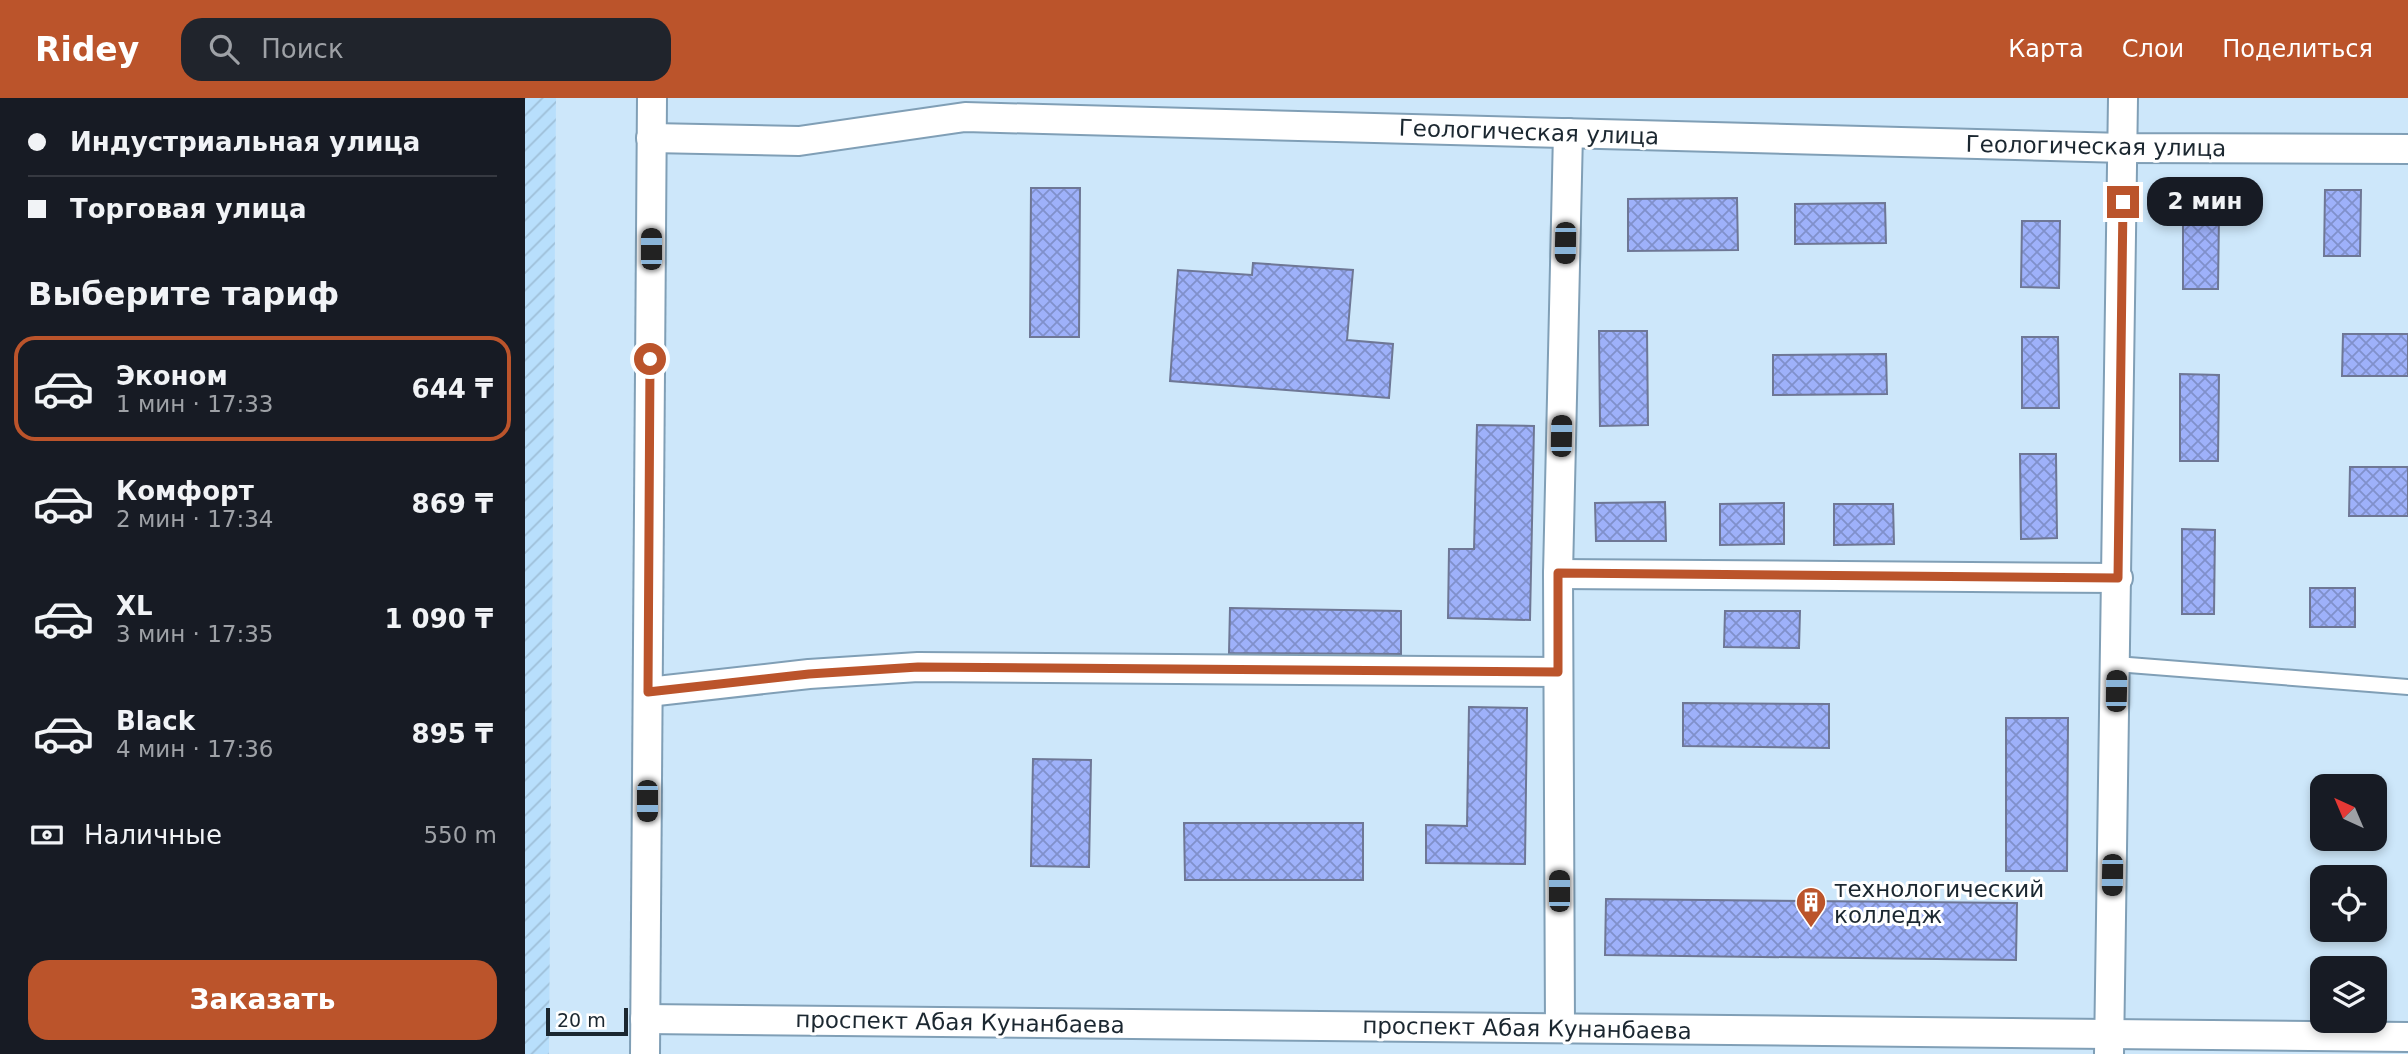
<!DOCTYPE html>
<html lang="ru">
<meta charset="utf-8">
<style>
:root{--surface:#171b24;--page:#20242c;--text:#f1f3f6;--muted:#9ea1a6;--line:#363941;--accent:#bb542b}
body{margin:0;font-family:"DejaVu Sans",sans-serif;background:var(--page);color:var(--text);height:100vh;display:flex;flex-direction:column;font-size:26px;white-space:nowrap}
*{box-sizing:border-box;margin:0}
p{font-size:23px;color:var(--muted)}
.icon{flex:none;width:38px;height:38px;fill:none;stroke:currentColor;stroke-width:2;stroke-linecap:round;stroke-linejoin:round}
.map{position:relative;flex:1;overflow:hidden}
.details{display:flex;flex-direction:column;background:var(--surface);width:525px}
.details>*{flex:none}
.banner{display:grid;align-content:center;height:154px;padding:0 28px;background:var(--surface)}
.needle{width:46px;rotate:316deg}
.tools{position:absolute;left:1785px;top:676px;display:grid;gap:14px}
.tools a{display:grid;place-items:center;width:77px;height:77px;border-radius:14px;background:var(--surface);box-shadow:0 4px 10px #0003;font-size:35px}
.scale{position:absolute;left:21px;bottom:18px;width:82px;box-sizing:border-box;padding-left:7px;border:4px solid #1b2730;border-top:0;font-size:19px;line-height:24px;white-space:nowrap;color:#1b2730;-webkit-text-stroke:5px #fff;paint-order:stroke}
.end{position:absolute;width:32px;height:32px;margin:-16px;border:9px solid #bb542b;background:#fff;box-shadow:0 0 0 4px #fff}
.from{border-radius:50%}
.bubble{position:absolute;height:49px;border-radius:21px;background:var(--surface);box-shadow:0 4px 10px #0003;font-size:23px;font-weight:800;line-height:49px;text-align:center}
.car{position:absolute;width:21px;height:42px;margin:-21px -10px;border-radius:9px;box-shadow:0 0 5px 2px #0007;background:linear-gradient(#222 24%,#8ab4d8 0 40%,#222 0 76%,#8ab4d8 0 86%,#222 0)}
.banner b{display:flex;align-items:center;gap:24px;height:66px;font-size:26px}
.banner b+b{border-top:2px solid var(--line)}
.banner i{width:18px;height:18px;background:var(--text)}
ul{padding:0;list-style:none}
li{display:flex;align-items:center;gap:21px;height:105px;margin:0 14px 10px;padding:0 14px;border:4px solid transparent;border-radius:21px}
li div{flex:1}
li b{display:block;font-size:26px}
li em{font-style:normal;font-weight:800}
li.current{border-color:var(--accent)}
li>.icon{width:63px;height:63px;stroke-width:1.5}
h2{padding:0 28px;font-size:32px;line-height:84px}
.pay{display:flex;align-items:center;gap:18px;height:77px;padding:0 28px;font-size:26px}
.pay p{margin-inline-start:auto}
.cta{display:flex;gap:14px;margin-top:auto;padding:14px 28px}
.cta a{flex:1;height:80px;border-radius:21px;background:var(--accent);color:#fff;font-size:28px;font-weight:800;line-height:80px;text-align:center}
header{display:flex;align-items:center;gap:42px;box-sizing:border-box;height:98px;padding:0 35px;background:var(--accent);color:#fff}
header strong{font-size:33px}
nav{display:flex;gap:38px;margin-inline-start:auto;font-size:24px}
.search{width:490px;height:63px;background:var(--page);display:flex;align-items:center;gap:18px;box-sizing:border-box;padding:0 24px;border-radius:21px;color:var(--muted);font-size:26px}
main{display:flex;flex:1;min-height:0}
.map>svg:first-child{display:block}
.industrial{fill:url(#industrial-furrows)}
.building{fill:url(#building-cross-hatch);stroke:#6e7795;stroke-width:2}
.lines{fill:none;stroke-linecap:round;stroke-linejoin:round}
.service-casing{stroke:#809fb6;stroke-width:18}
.minor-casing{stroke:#809fb6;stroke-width:32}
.service{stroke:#fff;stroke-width:14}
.minor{stroke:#fff;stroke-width:28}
.route{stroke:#bb542b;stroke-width:9}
.labels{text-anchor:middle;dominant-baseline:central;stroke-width:6;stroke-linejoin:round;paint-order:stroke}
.street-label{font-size:23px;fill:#1b2730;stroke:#fff}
.poi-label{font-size:23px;fill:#1b2730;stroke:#fff;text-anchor:start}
</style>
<header>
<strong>Ridey</strong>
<div class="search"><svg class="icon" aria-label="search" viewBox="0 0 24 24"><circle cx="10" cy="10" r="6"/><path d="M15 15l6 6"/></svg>Поиск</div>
<nav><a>Карта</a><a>Слои</a><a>Поделиться</a></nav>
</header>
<main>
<section class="details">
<div class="banner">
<b><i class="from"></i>Индустриальная улица</b>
<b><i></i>Торговая улица</b>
</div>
<h2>Выберите тариф</h2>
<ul>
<li class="current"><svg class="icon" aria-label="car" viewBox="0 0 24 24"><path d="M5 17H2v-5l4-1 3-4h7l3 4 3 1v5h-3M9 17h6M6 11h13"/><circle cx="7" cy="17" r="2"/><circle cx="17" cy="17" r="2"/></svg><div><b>Эконом</b><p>1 мин · 17:33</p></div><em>644 ₸</em></li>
<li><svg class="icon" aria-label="car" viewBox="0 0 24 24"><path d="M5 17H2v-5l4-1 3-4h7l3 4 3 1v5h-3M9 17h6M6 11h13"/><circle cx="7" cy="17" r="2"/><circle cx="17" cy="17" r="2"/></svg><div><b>Комфорт</b><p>2 мин · 17:34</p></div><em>869 ₸</em></li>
<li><svg class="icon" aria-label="car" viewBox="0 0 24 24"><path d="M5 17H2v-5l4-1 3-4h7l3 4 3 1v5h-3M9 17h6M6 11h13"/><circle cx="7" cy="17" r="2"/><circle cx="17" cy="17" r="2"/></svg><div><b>XL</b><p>3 мин · 17:35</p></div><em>1 090 ₸</em></li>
<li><svg class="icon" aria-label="car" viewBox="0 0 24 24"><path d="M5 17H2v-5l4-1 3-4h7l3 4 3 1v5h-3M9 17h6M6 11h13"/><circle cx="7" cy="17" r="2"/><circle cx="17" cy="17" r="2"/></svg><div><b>Black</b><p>4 мин · 17:36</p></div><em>895 ₸</em></li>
</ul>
<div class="pay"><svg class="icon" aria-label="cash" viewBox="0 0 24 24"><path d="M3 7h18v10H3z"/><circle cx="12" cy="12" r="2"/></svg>Наличные<p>550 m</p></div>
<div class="cta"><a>Заказать</a></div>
</section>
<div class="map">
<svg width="1883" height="956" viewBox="0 0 1883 956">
<defs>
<pattern id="industrial-furrows" width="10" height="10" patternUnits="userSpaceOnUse" patternTransform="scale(1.75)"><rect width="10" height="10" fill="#b8dffc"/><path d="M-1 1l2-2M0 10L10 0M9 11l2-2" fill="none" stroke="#9ebfd8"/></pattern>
<pattern id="building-cross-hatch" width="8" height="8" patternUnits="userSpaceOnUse" patternTransform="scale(1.75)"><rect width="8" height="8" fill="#9eb1fa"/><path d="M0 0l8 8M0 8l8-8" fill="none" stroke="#8090cb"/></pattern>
</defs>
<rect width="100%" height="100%" fill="#cde7fa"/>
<path class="industrial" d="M0,0H31L24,956H0Z"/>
<g class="building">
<path d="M506,90H555L554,239H505Z"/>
<path d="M1800,92H1836L1835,158H1799Z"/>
<path d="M1212,100L1213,152L1103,153V101Z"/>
<path d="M1360,105L1361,145L1270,146V106Z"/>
<path d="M1658,116H1694L1693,191H1658Z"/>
<path d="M1497,123H1535L1534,190L1496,189Z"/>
<path d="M728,165L828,172L822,242L868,246L864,300L645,283L653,172L727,177Z"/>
<path d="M1074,233H1122L1123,327L1075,328Z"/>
<path d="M1818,236H1883V278H1817Z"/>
<path d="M1497,239H1533L1534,310H1497Z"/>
<path d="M1361,256L1362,296L1248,297V257Z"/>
<path d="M1655,276L1694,277L1693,363H1655Z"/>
<path d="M952,327L1009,328L1005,522L923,520L924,451H949Z"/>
<path d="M1495,356H1531L1532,440L1496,441Z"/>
<path d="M1825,369H1883V418H1824Z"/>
<path d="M1140,404L1141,443H1071L1070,405Z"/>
<path d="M1259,405V446L1195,447V406Z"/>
<path d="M1309,406H1368L1369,446L1309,447Z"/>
<path d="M1657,431L1690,432L1689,516H1657Z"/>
<rect x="1785" y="490" width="45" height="39"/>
<path d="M705,510L876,513V556L704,555Z"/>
<path d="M1200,513H1275L1274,550L1199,549Z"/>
<path d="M1158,605L1304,606V650L1158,648Z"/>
<path d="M944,609L1002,610L1000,766L901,765V727L942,728Z"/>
<path d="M1481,620H1543L1542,773H1481Z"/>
<path d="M508,661L566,662L564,769L506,768Z"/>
<path d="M659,725H838V782H660Z"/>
<path d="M1081,801L1492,805L1491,862L1080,857Z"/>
</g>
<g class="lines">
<g class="service-casing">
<path id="service" d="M1591,566L1883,589"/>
</g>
<g class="minor-casing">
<g id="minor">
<path d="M126,40L274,43L440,19L1599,50L1883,51"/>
<path d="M1033,476L1593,480"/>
<path d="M123,594L284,576L393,569L1033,574"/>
<path d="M120,921L1883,939"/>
<path d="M1035,930L1033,476L1043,35"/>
<path d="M120,956L127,0"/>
<path d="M1584,956L1598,0"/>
</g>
</g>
<use href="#service" class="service"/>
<use href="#minor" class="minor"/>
</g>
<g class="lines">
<path class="route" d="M125,261L123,594L284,576L393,569L1033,574V475L1593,480L1598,104"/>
</g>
<defs>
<g id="building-pin" transform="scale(1.575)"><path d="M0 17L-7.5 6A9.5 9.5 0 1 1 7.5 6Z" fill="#bb542b" stroke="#fff"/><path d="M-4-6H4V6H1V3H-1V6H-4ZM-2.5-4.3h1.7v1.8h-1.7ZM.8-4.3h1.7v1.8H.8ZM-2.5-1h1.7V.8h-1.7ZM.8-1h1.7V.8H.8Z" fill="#fff"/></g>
</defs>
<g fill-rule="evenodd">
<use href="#building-pin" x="1286" y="804"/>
</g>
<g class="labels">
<g class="street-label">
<text transform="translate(1004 34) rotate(2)">Геологическая улица</text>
<text transform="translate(1571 48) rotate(1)">Геологическая улица</text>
<text transform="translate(435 924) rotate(1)">проспект Абая Кунанбаева</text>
<text transform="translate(1002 930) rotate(1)">проспект Абая Кунанбаева</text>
</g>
<g class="poi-label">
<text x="1309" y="791">технологический<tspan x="1309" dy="26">колледж</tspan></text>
</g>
</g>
</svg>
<div class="tools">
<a><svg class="needle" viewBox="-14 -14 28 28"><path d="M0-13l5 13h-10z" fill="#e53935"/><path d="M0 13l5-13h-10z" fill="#9ea1a6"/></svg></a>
<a><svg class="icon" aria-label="locate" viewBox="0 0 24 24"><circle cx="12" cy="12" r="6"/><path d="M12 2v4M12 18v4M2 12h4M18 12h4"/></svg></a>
<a><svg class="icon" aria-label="layers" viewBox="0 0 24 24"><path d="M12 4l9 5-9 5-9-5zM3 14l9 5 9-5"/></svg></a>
</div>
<div class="scale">20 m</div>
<i class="end from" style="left:125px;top:261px"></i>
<i class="end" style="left:1598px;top:104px"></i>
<div class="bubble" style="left:1622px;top:79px;width:116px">2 мин</div>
<i class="car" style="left:1040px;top:145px;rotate:181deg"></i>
<i class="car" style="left:126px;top:151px;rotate:0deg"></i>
<i class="car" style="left:1036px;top:338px;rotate:1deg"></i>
<i class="car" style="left:1591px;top:593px;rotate:1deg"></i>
<i class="car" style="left:122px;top:703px;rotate:180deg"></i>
<i class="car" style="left:1587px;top:777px;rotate:181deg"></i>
<i class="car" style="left:1034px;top:793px;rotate:0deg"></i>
</div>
</main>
